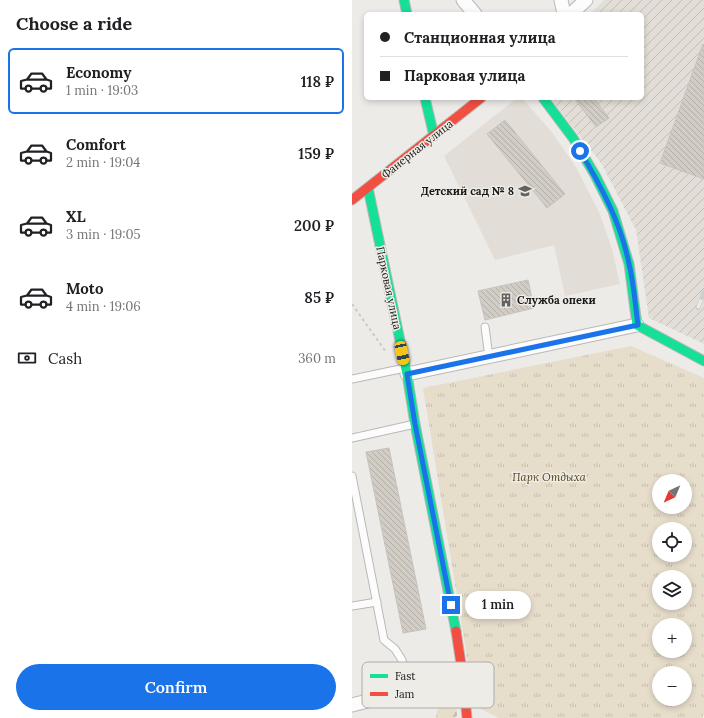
<!DOCTYPE html>
<meta charset="utf-8">
<style>
:root{--surface:#fff;--page:#f6f6f6;--text:#202124;--muted:#757577;--line:#e0e0e0;--accent:#1a73e8}
body{margin:0;font-family:Lora,serif;background:var(--page);color:var(--text);height:100vh;display:flex;flex-direction:column;font-size:15px;white-space:nowrap}
*{box-sizing:border-box;margin:0}
p{font-size:13px;color:var(--muted)}
.icon{flex:none;width:22px;height:22px;fill:none;stroke:currentColor;stroke-width:2;stroke-linecap:round;stroke-linejoin:round}
.map{position:relative;flex:1;overflow:hidden}
.side{display:flex;flex-direction:column;background:var(--surface);width:352px}
.side>*{flex:none}
.banner{position:absolute;left:12px;top:12px;width:280px;height:88px;border-radius:6px;box-shadow:0 2px 6px #0003;display:grid;align-content:center;height:88px;padding:0 16px;background:var(--surface)}
.needle{width:26px;rotate:224deg}
.tools{position:absolute;left:300px;top:474px;display:grid;gap:8px}
.tools a{display:grid;place-items:center;width:40px;height:40px;border-radius:50%;background:var(--surface);box-shadow:0 2px 6px #0003;font-size:20px}
.end{position:absolute;width:18px;height:18px;margin:-9px;border:5px solid #1a73e8;background:#fff;box-shadow:0 0 0 2px #fff}
.from{border-radius:50%}
.bubble{position:absolute;height:28px;border-radius:14px;background:var(--surface);box-shadow:0 2px 6px #0003;font-size:13px;font-weight:600;line-height:28px;text-align:center}
.car{position:absolute;width:12px;height:24px;margin:-12px -6px;border-radius:5px;box-shadow:0 0 3px 1px #0007;background:linear-gradient(#f5c518 24%,#345 0 40%,#f5c518 0 76%,#345 0 86%,#f5c518 0)}
.banner b{display:flex;align-items:center;gap:14px;height:38px;font-size:15px}
.banner b+b{border-top:1px solid var(--line)}
.banner i{width:10px;height:10px;background:var(--text)}
ul{padding:0;list-style:none}
li{display:flex;align-items:center;gap:12px;height:66px;margin:0 8px 6px;padding:0 8px;border:2px solid transparent;border-radius:6px}
li div{flex:1}
li b{display:block;font-size:15px}
li em{font-style:normal;font-weight:600}
li.active{border-color:var(--accent)}
li>.icon{width:36px;height:36px;stroke-width:1.5}
h2{padding:0 16px;font-size:18px;line-height:48px}
.pay{display:flex;align-items:center;gap:10px;height:44px;padding:0 16px;font-size:15px}
.pay p{margin-inline-start:auto}
.cta{display:flex;gap:8px;margin-top:auto;padding:8px 16px}
.cta a{flex:1;height:46px;border-radius:24px;background:var(--accent);color:#fff;font-size:16px;font-weight:600;line-height:46px;text-align:center}
main{display:flex;flex:1;min-height:0}
.map>svg:first-child{display:block}
.built{fill:#e2ded7}
.industrial{fill:url(#industrial-furrows)}
.forest{fill:url(#forest-firs)}
.park{fill:url(#park-tufts);fill-rule:evenodd}
.building{fill:url(#building-back-hatch);stroke:#c5c3c2}
.lines{fill:none;stroke-linecap:round;stroke-linejoin:round}
.lane-casing{stroke:#b9b8b6;stroke-width:9}
.street-casing{stroke:#b9b8b6;stroke-width:15}
.fast-casing{stroke:#b9b8b6;stroke-width:11}
.jam-casing{stroke:#b9b8b6;stroke-width:11}
.path{stroke:#cbcaca;stroke-width:2;stroke-dasharray:3 3;stroke-linecap:butt}
.lane{stroke:#fcfcfc;stroke-width:7}
.street{stroke:#fcfcfc;stroke-width:13}
.fast{stroke:#16e098;stroke-width:9}
.jam{stroke:#f24e42;stroke-width:9}
.rail-casing{stroke:#cecece;stroke-width:4.5}
.rail{stroke:#eeece7;stroke-width:3;stroke-dasharray:9;stroke-linecap:butt}
.route{stroke:#1a73e8;stroke-width:5}
.labels{text-anchor:middle;dominant-baseline:central;stroke-width:3;stroke-linejoin:round;paint-order:stroke}
.street-label{font-size:11px;fill:#191817;stroke:#eeece7}
.poi-label{font-size:11px;font-weight:bold;fill:#191817;stroke:#eeece7;text-anchor:end}
.park-label{font-size:11px;font-style:italic;fill:#554011;stroke:#eeece7}
.key{fill:#eeece7;stroke:#aeaca9;stroke-width:1}
.key-label{font-size:11px;fill:#191817}
</style>
<main>
<section class="side">
<h2>Choose a ride</h2>
<ul>
<li class="active"><svg class="icon" aria-label="car" viewBox="0 0 24 24"><path d="M5 17H2v-5l4-1 3-4h7l3 4 3 1v5h-3M9 17h6M6 11h13"/><circle cx="7" cy="17" r="2"/><circle cx="17" cy="17" r="2"/></svg><div><b>Economy</b><p>1 min · 19:03</p></div><em>118 ₽</em></li>
<li><svg class="icon" aria-label="car" viewBox="0 0 24 24"><path d="M5 17H2v-5l4-1 3-4h7l3 4 3 1v5h-3M9 17h6M6 11h13"/><circle cx="7" cy="17" r="2"/><circle cx="17" cy="17" r="2"/></svg><div><b>Comfort</b><p>2 min · 19:04</p></div><em>159 ₽</em></li>
<li><svg class="icon" aria-label="car" viewBox="0 0 24 24"><path d="M5 17H2v-5l4-1 3-4h7l3 4 3 1v5h-3M9 17h6M6 11h13"/><circle cx="7" cy="17" r="2"/><circle cx="17" cy="17" r="2"/></svg><div><b>XL</b><p>3 min · 19:05</p></div><em>200 ₽</em></li>
<li><svg class="icon" aria-label="car" viewBox="0 0 24 24"><path d="M5 17H2v-5l4-1 3-4h7l3 4 3 1v5h-3M9 17h6M6 11h13"/><circle cx="7" cy="17" r="2"/><circle cx="17" cy="17" r="2"/></svg><div><b>Moto</b><p>4 min · 19:06</p></div><em>85 ₽</em></li>
</ul>
<div class="pay"><svg class="icon" aria-label="cash" viewBox="0 0 24 24"><path d="M3 7h18v10H3z"/><circle cx="12" cy="12" r="2"/></svg>Cash<p>360 m</p></div>
<div class="cta"><a>Confirm</a></div>
</section>
<div class="map">
<svg width="352" height="718" viewBox="0 0 352 718">
<defs>
<pattern id="industrial-furrows" width="10" height="10" patternUnits="userSpaceOnUse"><rect width="10" height="10" fill="#e2ded7"/><path d="M-1 1l2-2M0 10L10 0M9 11l2-2" fill="none" stroke="#c1beb8"/></pattern>
<pattern id="forest-firs" width="22" height="20" patternUnits="userSpaceOnUse"><rect width="22" height="20" fill="#e7ddcb"/><path d="M5 1l3.5 6h-7zM16 11l3.5 6h-7z" fill="#c6bdae"/></pattern>
<pattern id="park-tufts" width="24" height="20" patternUnits="userSpaceOnUse"><rect width="24" height="20" fill="#e7ddcb"/><path d="M3 7l-1-3M5 7V3M7 7l1-3M15 17l-1-3M17 17v-4M19 17l1-3" fill="none" stroke="#c6bdae"/></pattern>
<pattern id="building-back-hatch" width="6" height="6" patternUnits="userSpaceOnUse"><rect width="6" height="6" fill="#d1ccc4"/><path d="M-1 5l2 2M0 0l6 6M5-1l2 2" fill="none" stroke="#b3aea8"/></pattern>
</defs>
<rect width="100%" height="100%" fill="#edebe8"/>
<path class="built" d="M165,98H170L199,131L224,167L248,214L260,249L268,284L213,296L202,245L143,260L92,156Z"/>
<path class="industrial" d="M252,0H352V344L297,318L284,230L249,163L198,98H290V14H238Z"/>
<path class="forest" d="M104,699L105,716L101,718H84C85,703 92,702 104,699Z"/>
<path class="park" d="M279,346L352,378V714L350,718H147L123,706L71,388ZM307,481H333V507H307ZM307,529H333V555H307ZM307,577H333V603H307ZM307,625H333V651H307ZM307,673H333V699H307Z"/>
<g class="building">
<path d="M351,44L352,45V179L308,163Z"/>
<path d="M222,98H242L257,118L244,127Z"/>
<path d="M153,120L213,194L195,208L135,134Z"/>
<path d="M176,280L182,308L133,320L126,291Z"/>
<path d="M37,448L74,629L51,633L14,452Z"/>
</g>
<g class="lines">
<g class="lane-casing">
<g id="lane">
<path d="M133,327L137,357"/>
<path d="M0,379L53,368"/>
<path d="M0,438L63,424"/>
<path d="M0,476L32,640L43,649L50,660L56,690"/>
<path d="M0,606L25,602"/>
</g>
</g>
<g class="street-casing">
<g id="street">
<path d="M111,0L123,14"/>
<path d="M209,0L212,14"/>
<path d="M219,14L234,0"/>
<path d="M55,374L285,325"/>
<path d="M0,705L111,677"/>
</g>
</g>
<g class="fast-casing">
<g id="fast">
<path d="M52,0L55,14"/>
<path d="M73,98L82,136"/>
<path d="M191,98L221,138L243,175L261,211L277,264L285,325L352,361"/>
<path d="M16,188L55,374L63,424L104,631"/>
</g>
</g>
<g class="jam-casing">
<g id="jam">
<path d="M0,200L129,98"/>
<path d="M104,631L111,677L115,718"/>
</g>
</g>
<path class="path" d="M0,304L34,352"/>
<use href="#lane" class="lane"/>
<use href="#street" class="street"/>
<use href="#fast" class="fast"/>
<use href="#jam" class="jam"/>
<g class="rail-casing">
<path id="rail" d="M346,308L352,292"/>
</g>
<use href="#rail" class="rail"/>
</g>
<g class="lines">
<path class="route" d="M99,605L63,424L55,374L286,325C283,305 282,283 277,264C269,223 249,186 228,151"/>
</g>
<defs>
<g id="school-bare" transform="scale(1.08)"><path d="M0-5L7-2L0 1L-7-2ZM-4 1L0 2.5L4 1V4Q0 6-4 4Z" fill="#636260" stroke="#eeece7" stroke-width="2.5" paint-order="stroke"/></g>
<g id="building-bare" transform="scale(1.08)"><path d="M-4-6H4V6H1V3H-1V6H-4ZM-2.5-4.3h1.7v1.8h-1.7ZM.8-4.3h1.7v1.8H.8ZM-2.5-1h1.7V.8h-1.7ZM.8-1h1.7V.8H.8Z" fill="#636260" stroke="#eeece7" stroke-width="2.5" paint-order="stroke"/></g>
</defs>
<g fill-rule="evenodd">
<use href="#school-bare" x="173" y="191"/>
<use href="#building-bare" x="154" y="300"/>
</g>
<g class="labels">
<g class="street-label">
<text transform="translate(65 149) rotate(-38)">Фанерная улица</text>
<text transform="translate(37 288) rotate(78)">Парковая улица</text>
</g>
<g class="poi-label">
<text x="162" y="191">Детский сад № 8</text>
<text x="165" y="300" text-anchor="start">Служба опеки</text>
</g>
<g class="park-label">
<text x="197" y="477">Парк Отдыха</text>
</g>
</g>
<rect x="10" y="662" width="132" height="46" rx="6" class="key"/>
<rect x="18" y="674" width="18" height="4" fill="#16e098"/>
<rect x="18" y="692" width="18" height="4" fill="#f24e42"/>
<g class="key-label">
<text x="43" y="680">Fast</text>
<text x="43" y="698">Jam</text>
</g>
</svg>
<div class="tools">
<a><svg class="needle" viewBox="-14 -14 28 28"><path d="M0-13l5 13h-10z" fill="#e53935"/><path d="M0 13l5-13h-10z" fill="#757577"/></svg></a>
<a><svg class="icon" aria-label="locate" viewBox="0 0 24 24"><circle cx="12" cy="12" r="6"/><path d="M12 2v4M12 18v4M2 12h4M18 12h4"/></svg></a>
<a><svg class="icon" aria-label="layers" viewBox="0 0 24 24"><path d="M12 4l9 5-9 5-9-5zM3 14l9 5 9-5"/></svg></a>
<a>+</a>
<a>−</a>
</div>
<i class="end from" style="left:228px;top:151px"></i>
<i class="end" style="left:99px;top:605px"></i>
<div class="bubble" style="left:113px;top:591px;width:66px">1 min</div>
<i class="car" style="left:50px;top:353px;rotate:168deg"></i>
<div class="banner">
<b><i class="from"></i>Станционная улица</b>
<b><i></i>Парковая улица</b>
</div>
</div>
</main>
